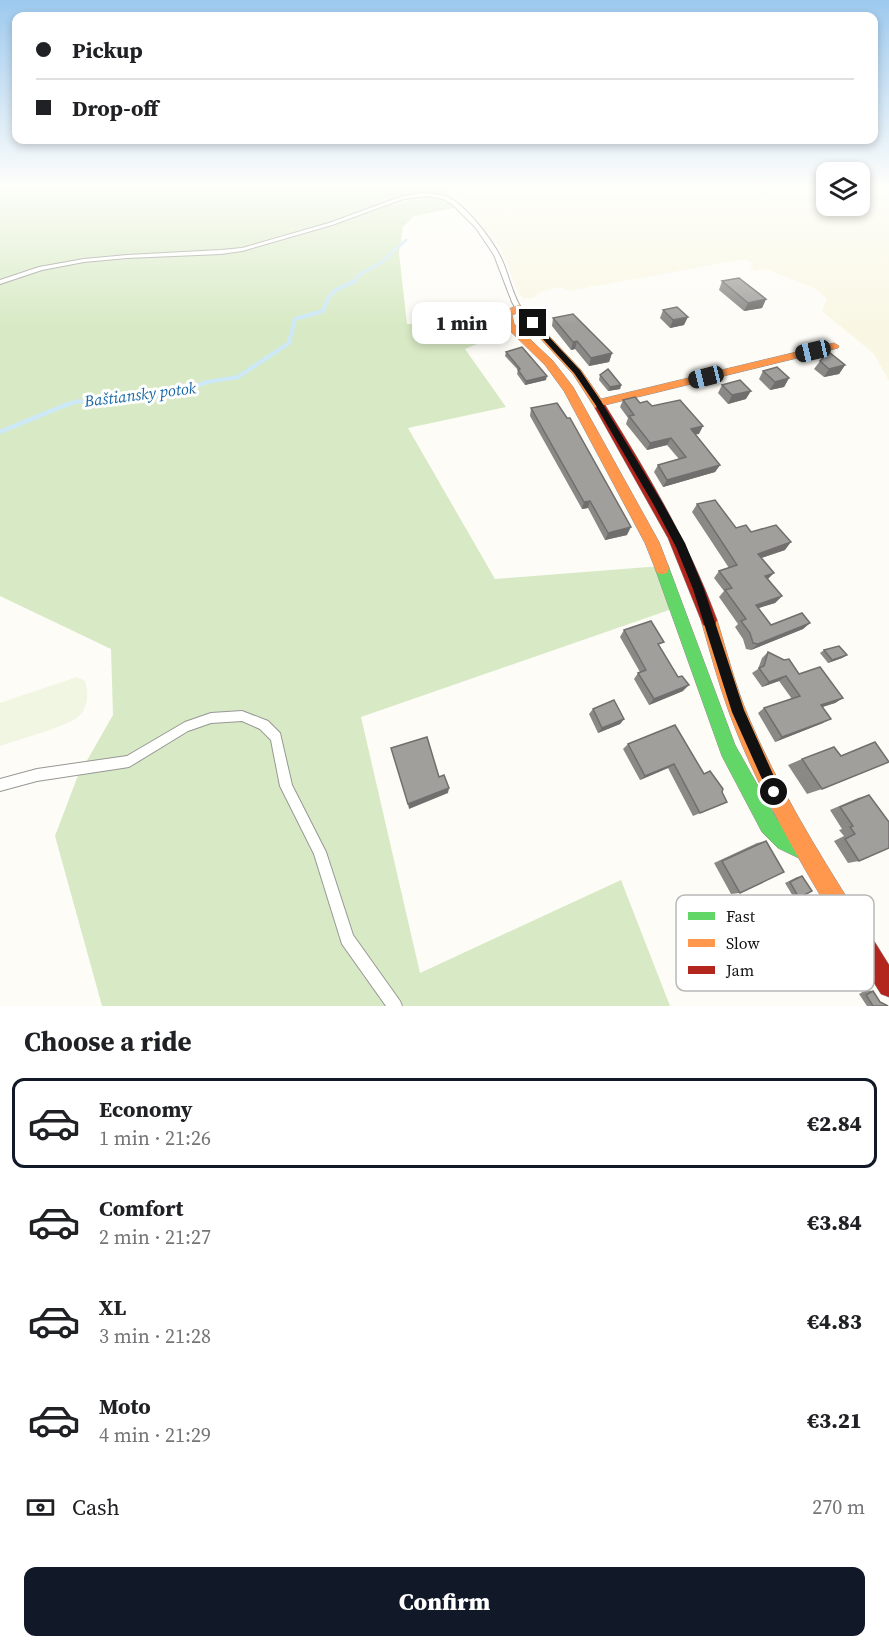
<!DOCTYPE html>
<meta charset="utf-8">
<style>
:root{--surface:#fff;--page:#f6f6f6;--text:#202124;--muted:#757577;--line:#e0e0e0;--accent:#111827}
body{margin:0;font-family:"Source Serif 4",serif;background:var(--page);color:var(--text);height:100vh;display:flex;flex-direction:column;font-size:22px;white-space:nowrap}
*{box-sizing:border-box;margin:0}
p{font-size:20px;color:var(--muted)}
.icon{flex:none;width:33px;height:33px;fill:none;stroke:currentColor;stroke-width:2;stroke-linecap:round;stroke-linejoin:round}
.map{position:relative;height:1006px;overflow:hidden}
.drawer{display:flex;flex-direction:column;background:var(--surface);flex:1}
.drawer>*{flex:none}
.guide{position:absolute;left:12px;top:12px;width:866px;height:132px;border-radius:12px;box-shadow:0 3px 9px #0003;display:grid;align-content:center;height:132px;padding:0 24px;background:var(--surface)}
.fabs{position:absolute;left:816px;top:162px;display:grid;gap:12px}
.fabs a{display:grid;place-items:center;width:54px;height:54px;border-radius:12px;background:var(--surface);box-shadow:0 3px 9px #0003;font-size:30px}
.end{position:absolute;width:27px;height:27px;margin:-14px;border:8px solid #111;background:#fff;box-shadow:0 0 0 3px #fff}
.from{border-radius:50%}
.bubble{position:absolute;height:42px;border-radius:12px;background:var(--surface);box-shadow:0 3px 9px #0003;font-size:20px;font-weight:800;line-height:42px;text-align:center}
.car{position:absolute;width:18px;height:36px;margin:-18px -9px;border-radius:8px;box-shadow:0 0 4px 2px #0007;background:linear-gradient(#222 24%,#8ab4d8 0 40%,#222 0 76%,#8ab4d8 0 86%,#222 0)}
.guide b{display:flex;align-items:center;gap:21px;height:57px;font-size:22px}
.guide b+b{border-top:2px solid var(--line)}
.guide i{width:15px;height:15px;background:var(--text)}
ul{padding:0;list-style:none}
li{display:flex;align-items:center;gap:18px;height:90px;margin:0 12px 9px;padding:0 12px;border:3px solid transparent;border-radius:12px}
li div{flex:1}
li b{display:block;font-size:22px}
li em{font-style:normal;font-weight:800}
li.current{border-color:var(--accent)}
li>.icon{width:54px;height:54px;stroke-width:1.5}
h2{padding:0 24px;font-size:27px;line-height:72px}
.pay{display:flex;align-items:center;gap:15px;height:66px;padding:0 24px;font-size:22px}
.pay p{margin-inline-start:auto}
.primary-button{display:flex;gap:12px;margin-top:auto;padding:12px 24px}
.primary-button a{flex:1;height:69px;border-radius:12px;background:var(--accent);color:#fff;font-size:24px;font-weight:800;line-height:69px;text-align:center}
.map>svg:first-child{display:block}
.farmland{fill:#f9f7e4}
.forest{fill:#d8eac5}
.pitch{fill:#f0f6e1}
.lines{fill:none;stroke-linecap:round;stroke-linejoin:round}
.stream-far2{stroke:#cde8f7;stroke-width:3}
.stream-far1{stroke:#cde8f7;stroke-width:4}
.stream{stroke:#cde8f7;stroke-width:4.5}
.lane-casing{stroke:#979795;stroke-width:2}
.fast-casing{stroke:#8e8d8b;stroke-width:1}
.slow-casing{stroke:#8e8d8b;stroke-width:1}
.jam-casing{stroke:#8e8d8b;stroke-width:1}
.lane{fill:#fffffe;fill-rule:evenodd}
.fast{fill:#63d668;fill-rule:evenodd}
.slow{fill:#ff974d;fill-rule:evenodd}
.jam{fill:#b3261e;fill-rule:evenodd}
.wall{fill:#8a8986}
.shaded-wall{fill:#716f6d}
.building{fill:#a19f9c;stroke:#716f6d;stroke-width:1.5}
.route{fill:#111}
.labels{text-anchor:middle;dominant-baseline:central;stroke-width:6;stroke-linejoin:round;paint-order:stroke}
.far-water-label{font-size:16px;font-style:italic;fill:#1768a6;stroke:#fff}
.key{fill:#fff;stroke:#b8b8b8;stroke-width:1.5}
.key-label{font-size:16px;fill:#111}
</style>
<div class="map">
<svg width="889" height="1006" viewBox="0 0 889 1006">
<rect width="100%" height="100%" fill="#fdfcf7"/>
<path class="farmland" d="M449,184H826V206H860V184H889V381L874,354L822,311L827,299L816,289L766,269L755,271L750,267L753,264L745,259L568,291L561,287L540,292L533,298H523L518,293L503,253Z"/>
<path class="forest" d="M0,184H449L450,189L446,200L454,208L414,216L403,227L399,253L407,324H459L507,319L513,329L465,349L506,407L408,428L495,579L661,566L675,608L361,717L420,973L621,880L670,1006H102L55,836L77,778L113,715L111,649L0,596Z"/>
<path class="pitch" d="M77,677L85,681C89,692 88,708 79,716C69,726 16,740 0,746V703Z"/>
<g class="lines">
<path class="stream-far2" d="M353,282L359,275L382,262L406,240"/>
<path class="stream-far1" d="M64,406L78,401L92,403L116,397L155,396L180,392L207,382L238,377L289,343L295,319L323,311C331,288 335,291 355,281"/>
<path class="stream" d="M0,432L68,404"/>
<g class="lane-casing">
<g id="lane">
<path d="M421,193C430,193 440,194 448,197C466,205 494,242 502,260C509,276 512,293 521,308L520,309H516L512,302L494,255L476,228L452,204L443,199L428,196L403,199L332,225L242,251L221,254L127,258L84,262L42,270L0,284V280L39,267L84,259L127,255L221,250L242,248L329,223L400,197Z"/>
<path d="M242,711L268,721L280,733L292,785L326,852L353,935L400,1001L402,1006H386L342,944L314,854L280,786L271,740L260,729L242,721L211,723L188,731L129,767L37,781L0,791V779L37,769L127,756L185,722L211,713Z"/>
</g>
</g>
<g class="fast-casing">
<path id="fast" d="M662,562L667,563L669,568L735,745L776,818L792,834L812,844L815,851L812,858L805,861L778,848L762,832L722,756L655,568L657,563Z"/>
</g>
<g class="slow-casing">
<g id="slow">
<path d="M518,305L521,306L581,370L601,399L834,343L839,346L838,348L605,405L607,408L601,412L597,411L573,374L517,313L512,315L514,324L553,361L573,387L659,542L669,568L667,573L662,574L657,573L645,543L564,391L545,365L504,325V312Z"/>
<path d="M709,613L715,615L717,620C727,652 735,685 748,716C777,785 816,849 856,912L859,920L856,928L848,931L840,928C798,859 757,788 729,712C718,682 710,651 701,620L703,615Z"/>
</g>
</g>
<g class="jam-casing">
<g id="jam">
<path d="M601,404L605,405C648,474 689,543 717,620L715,625L709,627L703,625L668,538L595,408Z"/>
<path d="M848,909L856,912L889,965V997L881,994L840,928L837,920L840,912Z"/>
</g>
</g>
<use href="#lane" class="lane"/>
<use href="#fast" class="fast"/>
<use href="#slow" class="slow"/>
<use href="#jam" class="jam"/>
</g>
<g class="wall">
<path d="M722,281L766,299L762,308L744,311L719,290Z"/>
<path d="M663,310L684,325L670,328L660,318Z"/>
<path d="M553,318L612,353L609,362L589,366L575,349L571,350L552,326Z"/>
<path d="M506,352L546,380L525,385L517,374L518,370L505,356Z"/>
<path d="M820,361L845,365L839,374L824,377L814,369Z"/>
<path d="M763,371L789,378L784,387L770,390L759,379Z"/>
<path d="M600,375L621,385L620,389L608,391L599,380Z"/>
<path d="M722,385L746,399L728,404L718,393Z"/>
<path d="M623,400L640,403L652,406L699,434H695L720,465L715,472L663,487L654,472L658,465L679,459L667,445L647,450L626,424L628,418L620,407Z"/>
<path d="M531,408L627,535L605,540L588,508L582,509L530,416Z"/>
<path d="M697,504L736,528L751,532L785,550L761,558L768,579L782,596L775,603L758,608L771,625L810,623L803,629L751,650L746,649L743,639L735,627L738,624L719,597L724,591L714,578L719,571L729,568L692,512Z"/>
<path d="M624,630L660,647L683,691L649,705L634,679L638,673L640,672L620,637Z"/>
<path d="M824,650L847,655L842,658L828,663L820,653Z"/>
<path d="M768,652L799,674L843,698L835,703L822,707L823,723L775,742L758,713L764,708L792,699L779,681L762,687L752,673L758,669L762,658Z"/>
<path d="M593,709L624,719L620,724L598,733L589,714Z"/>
<path d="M628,744L704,774L727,802L693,816L668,768L640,780L623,749Z"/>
<path d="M802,759L822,789L807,794L788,765Z"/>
<path d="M869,795L859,861L848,863L834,841L844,836L839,830L842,829L830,810L858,798Z"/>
<path d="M766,841L740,893L731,894L714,863L757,843Z"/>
<path d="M802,876L799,898H794L785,883L797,877Z"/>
<path d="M812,899L830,936L816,988L806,986L788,961L781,960L769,939L790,924L783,914L804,900Z"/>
<path d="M866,990L873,991L880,1002L888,1006H867L859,994Z"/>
</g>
<g class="shaded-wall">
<path d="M766,299L762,308L744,311L748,303Z"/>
<path d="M688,317L684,325L670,328L673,320Z"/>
<path d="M577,341L575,349L571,350L573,342Z"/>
<path d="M612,353L609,362L589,366L591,358Z"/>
<path d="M845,365L839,374L824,377L829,369Z"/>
<path d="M547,376L546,380L525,385L526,381Z"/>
<path d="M789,378L784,387L770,390L775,382Z"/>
<path d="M621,385L620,389L608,391L610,387Z"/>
<path d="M751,391L746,399L728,404L732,395Z"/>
<path d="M703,426L699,434L687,436L691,429Z"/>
<path d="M671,438L667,445L647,450L650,443Z"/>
<path d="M720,465L715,472L663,487L667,480Z"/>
<path d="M590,501L588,508L582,509L584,502Z"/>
<path d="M631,527L627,535L605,540L608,533Z"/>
<path d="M791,542L785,550L752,561L758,554Z"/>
<path d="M774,573L767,580L765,576Z"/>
<path d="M782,596L775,603L749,611L756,605Z"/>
<path d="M810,623L803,629L751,650L758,644Z"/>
<path d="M847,655L842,658L828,663L832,660Z"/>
<path d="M786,676L779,681L762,687L769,682Z"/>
<path d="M689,685L683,691L649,705L654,699Z"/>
<path d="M843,698L835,703L813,710L821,705Z"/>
<path d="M624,719L620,724L598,733L602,728Z"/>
<path d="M831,719L823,723L775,742L782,737Z"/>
<path d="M674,764L668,768L640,780L645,776Z"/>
<path d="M449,788L448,793L409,809L408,804Z"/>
</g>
<g class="building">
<path d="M739,278L766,299L748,303L722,281Z"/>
<path d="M677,307L688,317L673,320L663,310Z"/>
<path d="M573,314L612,353L591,358L577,341L573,342L553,318Z"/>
<path d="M522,347L547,376L526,381L518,370L520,369L506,352Z"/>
<path d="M829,352L845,365L829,369L820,361Z"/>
<path d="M777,367L789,378L775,382L763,371Z"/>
<path d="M608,369L621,385L610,387L600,375Z"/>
<path d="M740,380L751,391L732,395L722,385Z"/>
<path d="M635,397L640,403L647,401L652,406L680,400L703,426L691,429L720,465L667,480L658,465L686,457L671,438L650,443L629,416L634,415L623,400Z"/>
<path d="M557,403L567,418H570L631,527L608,533L590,501L584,502L531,408Z"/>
<path d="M715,500L736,528L746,525L751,532L776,525L791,542L758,554L774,573L765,576L782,596L756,605L771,625L802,613L810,623L758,644L753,643L750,633L741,621L746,619L725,590L732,588L719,571L737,565L697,504Z"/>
<path d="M651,621L664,642L658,644L678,677L682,676L689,685L654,699L638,673L646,670L624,630Z"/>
<path d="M839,646L847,655L832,660L824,650Z"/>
<path d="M768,652L784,660L789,659L799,674L820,667L843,698L821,705L831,719L782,737L764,708L800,696L786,676L769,682L759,668L764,666Z"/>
<path d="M614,700L624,719L602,728L593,709Z"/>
<path d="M675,725L704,774L710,771L723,789L722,792L727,802L700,813L674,764L645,776L628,744Z"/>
<path d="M427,737L439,777L444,775L449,788L408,804L391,748Z"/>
<path d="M875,742L889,762L822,789L802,759L834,747L841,756Z"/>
<path d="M869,795L889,822V848L859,861L845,839L855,834L850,827L853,826L840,807Z"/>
<path d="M766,841L784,872L740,893L722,861Z"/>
<path d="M802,876L812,891L799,898L790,882Z"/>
<path d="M873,991L880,1002L888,1006H873L866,995Z"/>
</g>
<linearGradient id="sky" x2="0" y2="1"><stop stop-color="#9dc9ee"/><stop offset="0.57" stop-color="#fefefb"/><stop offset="1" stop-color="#fefefb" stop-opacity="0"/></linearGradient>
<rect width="889" height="325" fill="url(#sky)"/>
<path class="route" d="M530,322H535L580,370L601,401L662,502L685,543L704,589L744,710L781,792L779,797L774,799L770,797L732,712L693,589L676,547L655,507L595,404L574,373L530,325Z"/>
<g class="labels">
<g class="far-water-label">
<text transform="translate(140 394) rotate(-7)">Baštiansky potok</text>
</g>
</g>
<rect x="676" y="895" width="198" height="96" rx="9" class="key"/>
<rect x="688" y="912" width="27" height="8" fill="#63d668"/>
<rect x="688" y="939" width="27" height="8" fill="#ff974d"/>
<rect x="688" y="966" width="27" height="8" fill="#b3261e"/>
<g class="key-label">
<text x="726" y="922">Fast</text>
<text x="726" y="949">Slow</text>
<text x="726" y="976">Jam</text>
</g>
</svg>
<div class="fabs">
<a><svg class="icon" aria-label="layers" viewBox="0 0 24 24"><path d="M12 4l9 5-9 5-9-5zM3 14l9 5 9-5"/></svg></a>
</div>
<i class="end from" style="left:774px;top:792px"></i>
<i class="end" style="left:533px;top:323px"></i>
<div class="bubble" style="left:412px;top:302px;width:99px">1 min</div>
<i class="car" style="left:813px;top:351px;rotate:257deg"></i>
<i class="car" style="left:706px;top:377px;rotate:256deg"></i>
<div class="guide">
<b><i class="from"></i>Pickup</b>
<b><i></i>Drop-off</b>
</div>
</div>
<section class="drawer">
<h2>Choose a ride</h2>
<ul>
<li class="current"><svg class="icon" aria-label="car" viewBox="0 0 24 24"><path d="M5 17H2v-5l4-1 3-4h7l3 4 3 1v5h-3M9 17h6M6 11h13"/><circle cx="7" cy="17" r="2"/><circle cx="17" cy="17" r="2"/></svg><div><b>Economy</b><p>1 min · 21:26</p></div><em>€2.84</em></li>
<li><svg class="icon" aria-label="car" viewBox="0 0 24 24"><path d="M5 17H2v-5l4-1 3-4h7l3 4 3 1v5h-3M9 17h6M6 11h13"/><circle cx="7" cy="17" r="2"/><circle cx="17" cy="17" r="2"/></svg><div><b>Comfort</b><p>2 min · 21:27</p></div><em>€3.84</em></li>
<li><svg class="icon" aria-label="car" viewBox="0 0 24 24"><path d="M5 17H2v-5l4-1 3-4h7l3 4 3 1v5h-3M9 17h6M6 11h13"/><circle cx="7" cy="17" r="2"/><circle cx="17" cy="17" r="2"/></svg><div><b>XL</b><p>3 min · 21:28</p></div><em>€4.83</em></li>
<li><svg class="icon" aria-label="car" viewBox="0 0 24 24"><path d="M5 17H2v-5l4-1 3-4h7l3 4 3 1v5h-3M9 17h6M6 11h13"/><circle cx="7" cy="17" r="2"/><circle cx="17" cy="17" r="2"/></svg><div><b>Moto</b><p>4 min · 21:29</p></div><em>€3.21</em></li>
</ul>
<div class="pay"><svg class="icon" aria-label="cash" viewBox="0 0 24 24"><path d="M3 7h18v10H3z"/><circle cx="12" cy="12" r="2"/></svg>Cash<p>270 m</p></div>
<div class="primary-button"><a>Confirm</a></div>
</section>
